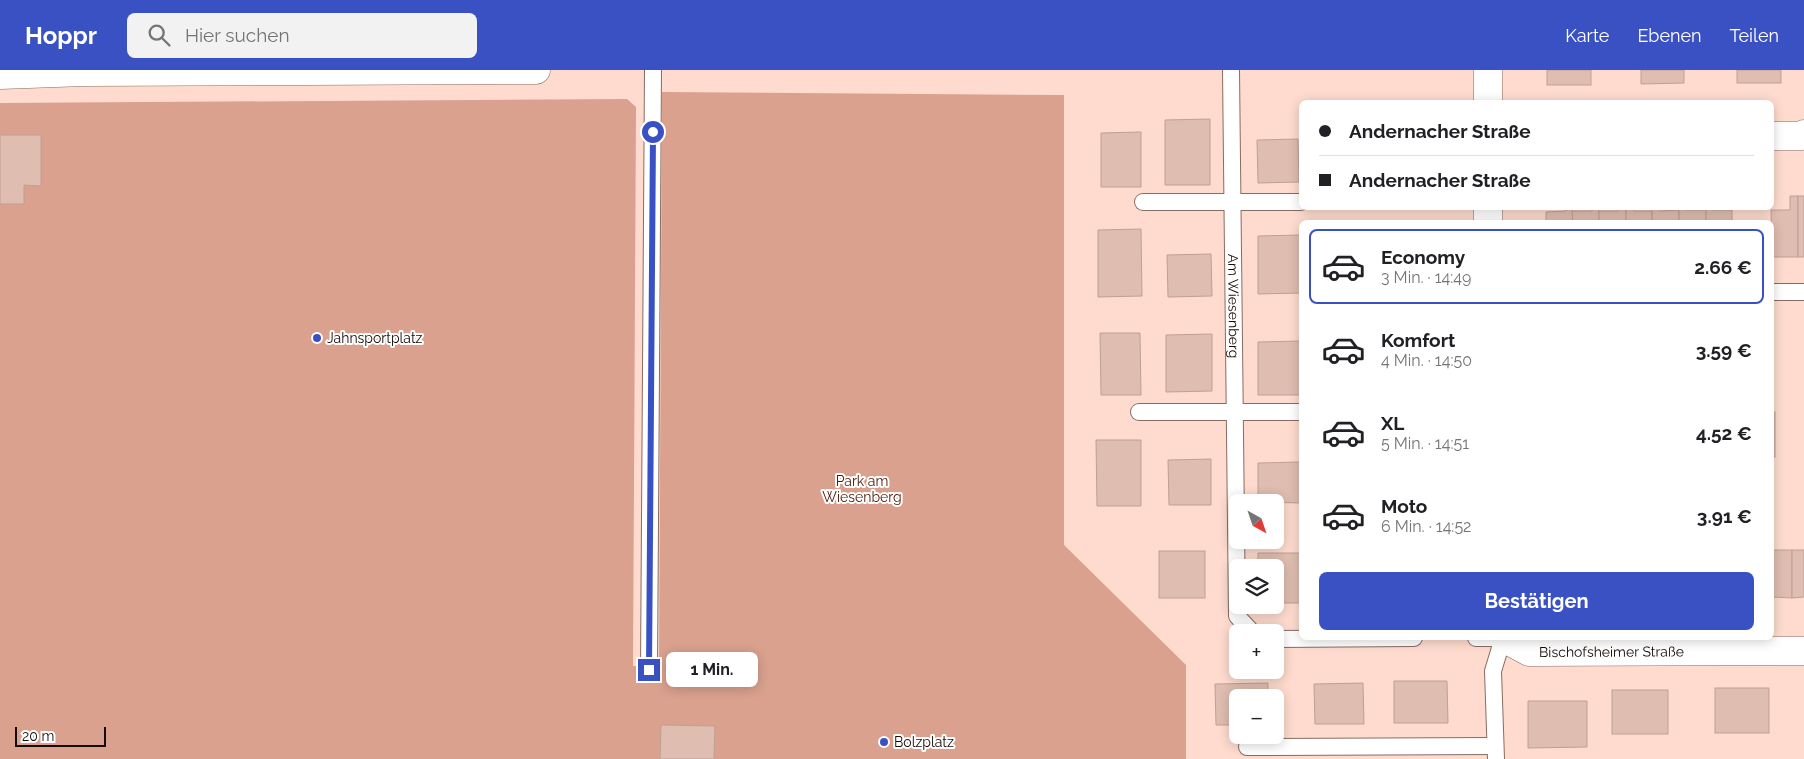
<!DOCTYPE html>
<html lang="de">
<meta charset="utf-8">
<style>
:root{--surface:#fff;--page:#f2f2f2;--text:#202124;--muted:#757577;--line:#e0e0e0;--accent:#3a51c3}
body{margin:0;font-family:Raleway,sans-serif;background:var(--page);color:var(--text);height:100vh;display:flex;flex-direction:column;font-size:19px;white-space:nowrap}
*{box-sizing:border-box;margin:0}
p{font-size:16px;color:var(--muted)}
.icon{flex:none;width:28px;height:28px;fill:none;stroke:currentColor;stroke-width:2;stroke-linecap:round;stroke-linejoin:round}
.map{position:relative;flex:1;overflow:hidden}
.panel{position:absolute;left:1299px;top:150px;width:475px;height:420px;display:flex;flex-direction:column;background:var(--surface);border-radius:8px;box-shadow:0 2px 12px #0003}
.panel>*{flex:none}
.banner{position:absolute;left:1299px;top:30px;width:475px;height:110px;border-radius:8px;box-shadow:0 2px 12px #0003;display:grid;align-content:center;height:110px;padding:0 20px;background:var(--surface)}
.needle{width:32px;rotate:140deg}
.fabs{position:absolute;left:1229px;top:424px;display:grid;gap:10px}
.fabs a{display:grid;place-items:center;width:55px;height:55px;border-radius:8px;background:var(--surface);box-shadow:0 2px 12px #0003;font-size:25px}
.scale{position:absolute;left:15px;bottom:12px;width:91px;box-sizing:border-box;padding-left:5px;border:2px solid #160b07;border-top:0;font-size:14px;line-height:18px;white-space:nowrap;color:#160b07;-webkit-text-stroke:4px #fff;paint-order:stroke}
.end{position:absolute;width:22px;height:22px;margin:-11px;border:6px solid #3a51c3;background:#fff;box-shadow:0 0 0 2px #fff}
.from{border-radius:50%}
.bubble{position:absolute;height:35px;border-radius:8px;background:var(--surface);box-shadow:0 2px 12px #0003;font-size:16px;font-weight:700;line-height:35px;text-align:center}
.banner b{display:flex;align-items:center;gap:18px;height:48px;font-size:19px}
.banner b+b{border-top:1px solid var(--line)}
.banner i{width:12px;height:12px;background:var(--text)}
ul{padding:9px 0 0;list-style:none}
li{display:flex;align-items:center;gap:15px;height:75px;margin:0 10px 8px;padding:0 10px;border:2px solid transparent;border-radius:8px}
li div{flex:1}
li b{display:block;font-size:19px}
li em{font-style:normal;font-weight:700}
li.active{border-color:var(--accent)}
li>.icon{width:45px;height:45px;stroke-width:1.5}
.primary-button{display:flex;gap:10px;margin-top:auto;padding:10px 20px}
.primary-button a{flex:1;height:58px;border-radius:8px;background:var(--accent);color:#fff;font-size:20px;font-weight:700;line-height:58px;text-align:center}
header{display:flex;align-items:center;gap:30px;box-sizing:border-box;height:70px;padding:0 25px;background:var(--accent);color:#fff}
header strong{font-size:24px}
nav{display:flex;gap:28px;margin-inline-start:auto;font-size:18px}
.search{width:350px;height:45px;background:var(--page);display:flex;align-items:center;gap:12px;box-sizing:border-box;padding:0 18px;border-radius:8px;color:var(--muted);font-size:19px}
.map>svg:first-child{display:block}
.green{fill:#d9a18e}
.building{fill:#dfbdb1;stroke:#c09f94}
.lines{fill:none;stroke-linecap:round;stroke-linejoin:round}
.lane-casing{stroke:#896b60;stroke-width:18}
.street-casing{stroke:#896b60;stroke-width:29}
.lane{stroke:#fff;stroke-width:16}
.street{stroke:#fff;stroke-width:28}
.route{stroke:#3a51c3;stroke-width:6}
.poi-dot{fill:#3a51c3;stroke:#fff;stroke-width:2}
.labels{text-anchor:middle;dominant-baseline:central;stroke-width:4;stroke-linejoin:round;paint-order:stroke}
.street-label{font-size:14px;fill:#160b07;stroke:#fff}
.poi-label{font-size:14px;fill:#160b07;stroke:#fff;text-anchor:start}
.park-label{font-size:14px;fill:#4d1905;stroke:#fff}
</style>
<header>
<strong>Hoppr</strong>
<div class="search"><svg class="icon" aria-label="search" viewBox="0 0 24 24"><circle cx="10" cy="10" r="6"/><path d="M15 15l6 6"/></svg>Hier suchen</div>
<nav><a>Karte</a><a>Ebenen</a><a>Teilen</a></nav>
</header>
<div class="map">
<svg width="1804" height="689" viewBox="0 0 1804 689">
<rect width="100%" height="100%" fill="#fedbce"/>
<path class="green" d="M662,22L1064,25V475L1186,595V689H0V33L627,29L636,37L633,596L659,597Z"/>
<g class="building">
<rect x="1547" y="0" width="44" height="15"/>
<path d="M1641,0H1684V13L1641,14Z"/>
<rect x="1737" y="0" width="44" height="13"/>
<path d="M1210,49V115H1165V50Z"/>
<path d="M1141,62V117H1101V63Z"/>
<path d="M0,65H41V116L24,115V134H0Z"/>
<path d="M1298,69L1299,112L1258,113L1257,70Z"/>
<path d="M1790,126H1798V187H1772L1771,140H1790Z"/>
<rect x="1798" y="126" width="6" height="61"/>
<path d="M1566,138H1572L1573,152H1546V142L1566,141Z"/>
<path d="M1592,138H1599V152H1573L1572,141H1592Z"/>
<path d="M1618,138H1626V152H1599V141H1618Z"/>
<path d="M1626,138H1634V141H1652V152H1626Z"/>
<path d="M1652,138H1660V141L1679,140V152H1652Z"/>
<path d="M1679,138H1686V140H1706V152H1679Z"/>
<path d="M1706,138H1712V140H1732V152H1706Z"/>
<path d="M1141,159L1142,226L1098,227V160Z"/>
<path d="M1301,165V223L1258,224V166Z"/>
<path d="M1211,184L1212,226L1168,227L1167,185Z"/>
<rect x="1771" y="252" width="2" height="46"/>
<path d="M1100,263H1140L1141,325H1101Z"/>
<path d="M1212,264V321L1166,322V265Z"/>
<path d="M1301,271V325H1258V272Z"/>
<rect x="1771" y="342" width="4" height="45"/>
<path d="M1096,370H1141V436H1097Z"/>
<path d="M1211,389V435H1169L1168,390Z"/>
<path d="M1301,392V433L1258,432V393Z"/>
<path d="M1771,480H1792V528L1771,527Z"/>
<path d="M1792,480H1804V527L1792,528Z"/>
<rect x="1159" y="481" width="46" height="47"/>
<path d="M1258,483H1301V533H1275V498H1258Z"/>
<path d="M1394,611H1447L1448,653H1394Z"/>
<path d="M1268,613V628H1238V655H1216L1215,614Z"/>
<path d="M1363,613L1364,654H1315L1314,614Z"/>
<rect x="1715" y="618" width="54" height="45"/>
<rect x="1612" y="620" width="56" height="44"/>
<path d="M1528,631H1587V677L1528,678Z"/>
<path d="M661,655L715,656L714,689H660Z"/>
</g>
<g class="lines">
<g class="lane-casing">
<g id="lane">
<path id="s1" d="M1231,0L1237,546L1252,562"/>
<path d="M1143,132H1301"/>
<path d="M1771,222H1804"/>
<path d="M1139,342H1301"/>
<path d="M1476,568H1503L1493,601L1496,689"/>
<path d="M1275,569L1414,568"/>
<path d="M649,600L653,0"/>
<path d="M1247,677L1495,676"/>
</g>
</g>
<g class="street-casing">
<g id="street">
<path d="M0,5L84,2L536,0"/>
<path d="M1488,32V0"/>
<path d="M1771,66H1801L1804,64"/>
<path d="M1488,138V152"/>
<path id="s2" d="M1503,568L1529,582L1804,581"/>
</g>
</g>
<use href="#lane" class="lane"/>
<use href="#street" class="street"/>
</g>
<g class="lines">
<path class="route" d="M649,600L653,62"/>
</g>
<g class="poi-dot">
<circle cx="317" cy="268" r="5"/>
<circle cx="884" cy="672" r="5"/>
</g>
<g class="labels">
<g class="street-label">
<text stroke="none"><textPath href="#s1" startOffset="236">Am Wiesenberg</textPath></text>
<text stroke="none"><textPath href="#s2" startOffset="112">Bischofsheimer Straße</textPath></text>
</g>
<g class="poi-label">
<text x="327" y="268">Jahnsportplatz</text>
<text x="894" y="672">Bolzplatz</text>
</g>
<g class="park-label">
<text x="862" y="411">Park am<tspan x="862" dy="16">Wiesenberg</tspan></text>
</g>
</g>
</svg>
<div class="fabs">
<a><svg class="needle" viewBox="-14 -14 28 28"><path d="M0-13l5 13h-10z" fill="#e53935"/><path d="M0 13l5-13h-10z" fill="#757577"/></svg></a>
<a><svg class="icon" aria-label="layers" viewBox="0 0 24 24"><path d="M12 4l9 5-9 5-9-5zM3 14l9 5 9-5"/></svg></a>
<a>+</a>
<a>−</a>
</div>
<div class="scale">20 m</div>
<i class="end from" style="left:653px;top:62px"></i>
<i class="end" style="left:649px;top:600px"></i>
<div class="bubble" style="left:666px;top:582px;width:92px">1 Min.</div>
<div class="banner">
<b><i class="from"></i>Andernacher Straße</b>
<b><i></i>Andernacher Straße</b>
</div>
<section class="panel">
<ul>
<li class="active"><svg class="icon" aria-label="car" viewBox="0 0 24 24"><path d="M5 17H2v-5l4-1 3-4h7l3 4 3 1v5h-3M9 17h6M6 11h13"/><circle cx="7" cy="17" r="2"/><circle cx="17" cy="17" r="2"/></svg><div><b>Economy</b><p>3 Min. · 14:49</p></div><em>2.66 €</em></li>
<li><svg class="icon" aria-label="car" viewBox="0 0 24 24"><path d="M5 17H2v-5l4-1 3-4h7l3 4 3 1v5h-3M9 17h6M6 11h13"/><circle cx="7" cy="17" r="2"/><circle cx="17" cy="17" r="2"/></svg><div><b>Komfort</b><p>4 Min. · 14:50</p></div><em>3.59 €</em></li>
<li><svg class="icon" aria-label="car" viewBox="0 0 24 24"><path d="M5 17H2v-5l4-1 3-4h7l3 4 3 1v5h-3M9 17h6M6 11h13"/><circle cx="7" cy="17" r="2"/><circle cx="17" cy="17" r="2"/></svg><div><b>XL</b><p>5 Min. · 14:51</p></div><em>4.52 €</em></li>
<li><svg class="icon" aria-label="car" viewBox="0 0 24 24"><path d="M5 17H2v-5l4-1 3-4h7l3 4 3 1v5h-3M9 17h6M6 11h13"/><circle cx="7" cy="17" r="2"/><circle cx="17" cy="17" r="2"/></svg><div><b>Moto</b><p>6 Min. · 14:52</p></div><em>3.91 €</em></li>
</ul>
<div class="primary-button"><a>Bestätigen</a></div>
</section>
</div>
